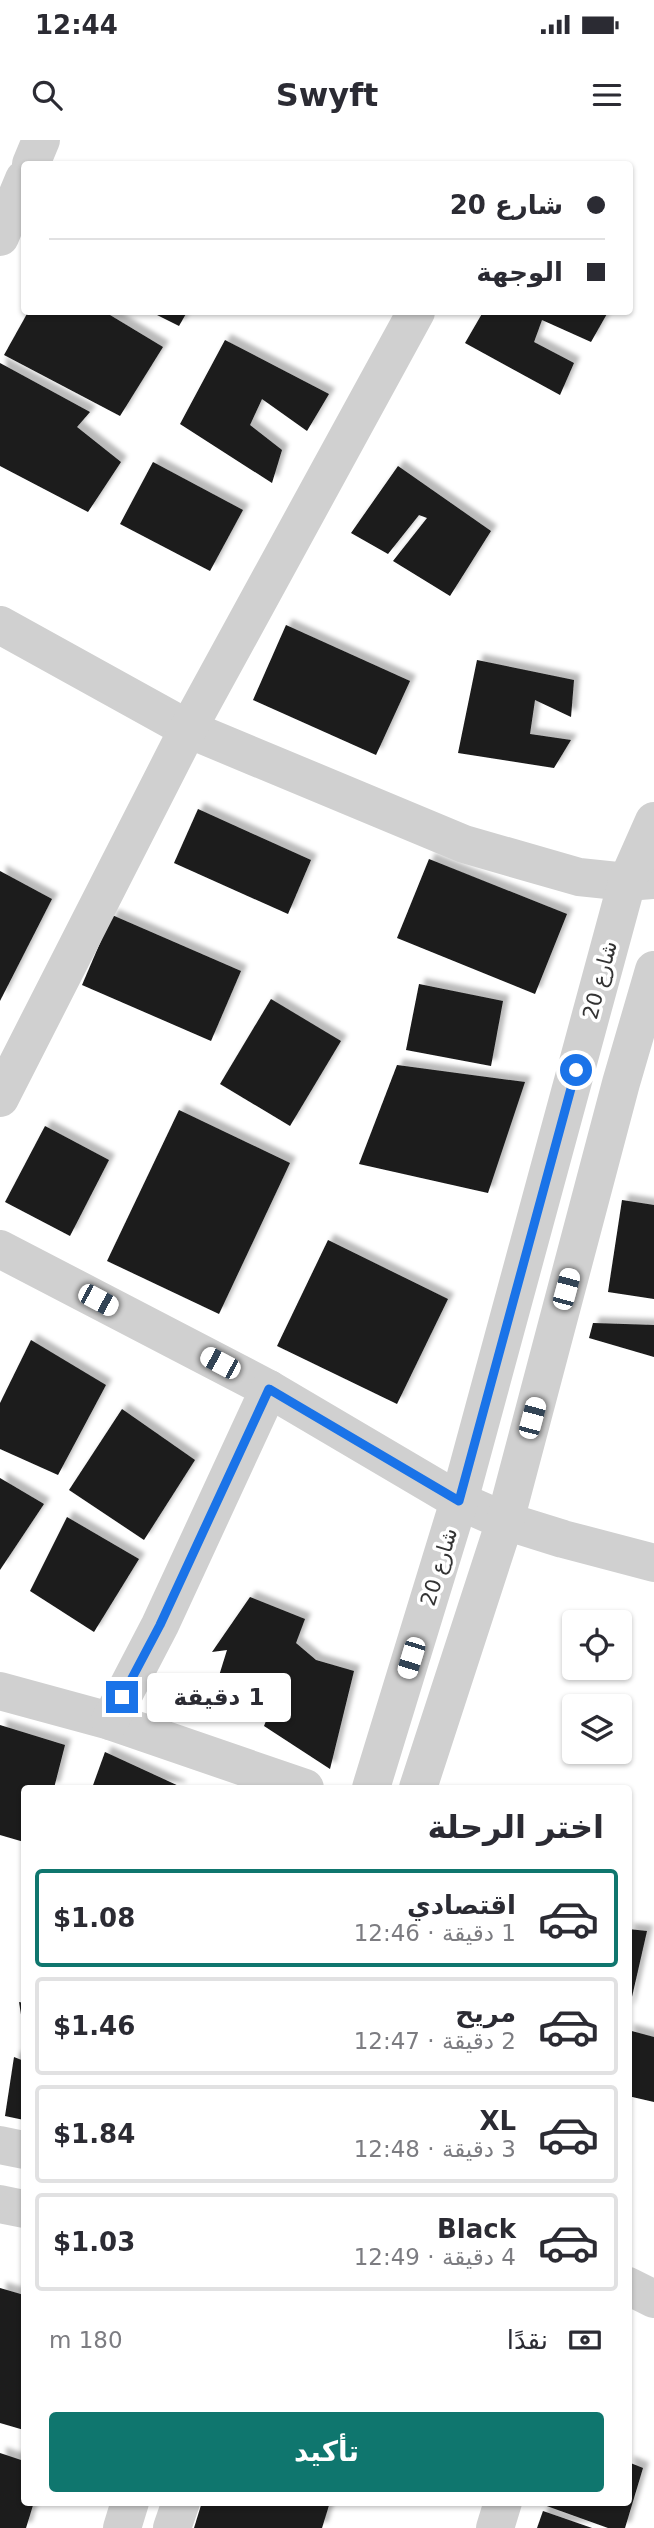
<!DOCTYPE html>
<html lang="ar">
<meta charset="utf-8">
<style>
:root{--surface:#fff;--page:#f2f2f3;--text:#2b2b33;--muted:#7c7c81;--line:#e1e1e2;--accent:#0f766e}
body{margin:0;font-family:"DejaVu Sans","Noto Naskh Arabic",sans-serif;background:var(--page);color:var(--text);direction:rtl;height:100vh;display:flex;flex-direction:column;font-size:26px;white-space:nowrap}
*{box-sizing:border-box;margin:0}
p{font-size:23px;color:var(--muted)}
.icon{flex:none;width:38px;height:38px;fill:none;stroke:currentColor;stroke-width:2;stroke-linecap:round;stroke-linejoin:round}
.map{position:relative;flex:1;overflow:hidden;direction:ltr}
.drawer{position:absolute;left:21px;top:1645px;width:611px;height:721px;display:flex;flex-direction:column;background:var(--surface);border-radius:7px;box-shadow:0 2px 5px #0004;direction:rtl}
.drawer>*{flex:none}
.top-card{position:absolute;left:21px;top:21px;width:612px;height:154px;border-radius:7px;box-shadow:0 2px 5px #0004;direction:rtl;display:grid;align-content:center;height:154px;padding:0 28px;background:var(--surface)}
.buttons{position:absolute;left:562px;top:1470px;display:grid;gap:14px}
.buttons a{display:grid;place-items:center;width:70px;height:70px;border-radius:7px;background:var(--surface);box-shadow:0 2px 5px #0004;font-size:35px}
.end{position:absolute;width:32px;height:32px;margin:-16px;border:9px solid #1a73e8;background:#fff;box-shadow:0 0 0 4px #fff}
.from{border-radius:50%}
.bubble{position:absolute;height:49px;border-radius:7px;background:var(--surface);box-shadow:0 2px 5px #0004;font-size:23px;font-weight:700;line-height:49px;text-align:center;direction:rtl}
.car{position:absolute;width:21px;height:42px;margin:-21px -10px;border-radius:9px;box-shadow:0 0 5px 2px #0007;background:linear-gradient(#fff 24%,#345 0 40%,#fff 0 76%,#345 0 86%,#fff 0)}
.top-card b{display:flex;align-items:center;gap:24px;height:66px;font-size:26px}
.top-card b+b{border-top:2px solid var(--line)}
.top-card i{width:18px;height:18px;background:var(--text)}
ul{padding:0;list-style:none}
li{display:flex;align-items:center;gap:21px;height:98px;margin:0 14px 10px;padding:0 14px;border:4px solid var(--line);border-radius:7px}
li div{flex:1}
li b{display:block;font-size:26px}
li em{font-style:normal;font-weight:700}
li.on{border-color:var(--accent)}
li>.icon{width:63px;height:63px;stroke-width:1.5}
h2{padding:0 28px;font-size:32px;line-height:84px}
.pay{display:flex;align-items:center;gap:18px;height:77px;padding:0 28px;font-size:26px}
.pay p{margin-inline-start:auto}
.cta{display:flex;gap:14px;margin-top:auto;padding:14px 28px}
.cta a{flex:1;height:80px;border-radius:7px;background:var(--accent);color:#fff;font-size:28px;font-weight:700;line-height:80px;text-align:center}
.status{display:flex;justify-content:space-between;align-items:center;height:49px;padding:0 35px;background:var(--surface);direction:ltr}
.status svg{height:19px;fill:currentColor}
header{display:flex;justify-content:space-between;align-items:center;height:91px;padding:0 28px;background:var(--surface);font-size:32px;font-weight:700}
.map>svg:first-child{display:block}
.building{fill:#1a1a1a;filter:url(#shadow)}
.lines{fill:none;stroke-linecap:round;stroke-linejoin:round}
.minor{stroke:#d0d0d0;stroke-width:38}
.route{stroke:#1a73e8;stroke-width:9}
.labels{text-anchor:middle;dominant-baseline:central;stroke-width:7;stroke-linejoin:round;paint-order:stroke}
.street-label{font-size:21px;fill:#333;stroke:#fff}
</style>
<div class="status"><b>12:44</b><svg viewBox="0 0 49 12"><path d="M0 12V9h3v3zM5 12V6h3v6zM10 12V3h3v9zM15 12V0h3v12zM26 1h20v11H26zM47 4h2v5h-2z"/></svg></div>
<header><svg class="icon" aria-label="menu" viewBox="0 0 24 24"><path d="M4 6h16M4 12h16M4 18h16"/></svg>Swyft<svg class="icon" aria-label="search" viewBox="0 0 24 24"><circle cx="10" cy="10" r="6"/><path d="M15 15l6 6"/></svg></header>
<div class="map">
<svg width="654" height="2388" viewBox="0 0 654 2388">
<defs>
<filter id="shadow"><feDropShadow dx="6" dy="-6" stdDeviation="2" flood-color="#0004"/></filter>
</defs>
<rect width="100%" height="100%" fill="#fff"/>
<g class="building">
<path d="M28,172H105L163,207L120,276L4,215Z"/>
<path d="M151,172H187L179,186Z"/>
<path d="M483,172H608L591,202L542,180L534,202L574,223L560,255L465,203Z"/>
<path d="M225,200L329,254L307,291L262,259L250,285L282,310L272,343L180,284Z"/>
<path d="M0,223L90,272L77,287L121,322L88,372L0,326Z"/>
<path d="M153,322L243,370L210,431L120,384Z"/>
<path d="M398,326L491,391L450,456L393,421L427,378L419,375L388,414L351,393Z"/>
<path d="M286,485L410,541L376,615L253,560Z"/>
<path d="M477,520L574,540L571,577L535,560L530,594L571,600L554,628L458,613Z"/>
<path d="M198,669L311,720L288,774L174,723Z"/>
<path d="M429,719L567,774L535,854L397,798Z"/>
<path d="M0,731L52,759L0,861Z"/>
<path d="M112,775L241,831L211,901L82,845Z"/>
<path d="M419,844L503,861L491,926L406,910Z"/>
<path d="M271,859L341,901L290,986L220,944Z"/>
<path d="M397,925L525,942L488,1053L359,1024Z"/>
<path d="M179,970L290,1023L219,1174L107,1121Z"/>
<path d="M45,986L109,1020L70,1096L5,1062Z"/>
<path d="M622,1060L654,1065V1159L608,1152Z"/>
<path d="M328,1100L448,1159L397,1264L277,1206Z"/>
<path d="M593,1183L654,1185V1217L589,1198Z"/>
<path d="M31,1200L106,1245L58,1335L0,1309V1263Z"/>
<path d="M122,1269L195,1320L144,1400L69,1350Z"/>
<path d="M0,1338L44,1364L0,1430Z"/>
<path d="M67,1377L139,1419L94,1492L30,1451Z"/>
<path d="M250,1457L305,1479L296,1503L316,1520L354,1531L330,1629L264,1586L271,1568L218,1539L227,1510L212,1512Z"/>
<path d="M0,1585L65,1605L54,1648H24V1702L0,1695Z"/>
<path d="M105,1612L181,1647L180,1648H92Z"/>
<path d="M628,1789L647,1791L629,1870H628Z"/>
<path d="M19,1862L24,1863V1887H23Z"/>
<path d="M628,1890L654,1897V1962L628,1956Z"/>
<path d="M14,1917L24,1921V1980L5,1976Z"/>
<path d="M0,2148L24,2155V2290L0,2283Z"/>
<path d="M0,2313L24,2321V2362H34L26,2388H0Z"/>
<path d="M628,2322L643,2328L625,2388H608L544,2365L545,2362H628Z"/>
<path d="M202,2362H330L322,2388H194Z"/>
<path d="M543,2371L592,2388H537Z"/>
</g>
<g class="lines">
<g class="minor">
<path d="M31,24L41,0"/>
<path d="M0,97L24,39"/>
<path d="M0,485L188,589L464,704L579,737L627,742L652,740"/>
<path d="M0,958L188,589L416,172"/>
<path d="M0,1109L269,1249L459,1361L505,1381L563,1399L654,1423"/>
<path d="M0,1551L110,1581L305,1648"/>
<path d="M110,1581L160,1485L269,1249"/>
<path d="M371,1648L459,1361L627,742L654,681"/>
<path d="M418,1648L505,1381L621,943L654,830"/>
<path d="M0,2005L24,2010"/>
<path d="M0,2064L24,2069"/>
<path d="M628,2146L654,2159"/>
<path d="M122,2388L130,2362"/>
<path d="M172,2388L181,2362"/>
<path d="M495,2388L503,2362"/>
</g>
</g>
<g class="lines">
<path class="route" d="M122,1557L160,1485L269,1249L459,1361L576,930"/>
</g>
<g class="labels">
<g class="street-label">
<text transform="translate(600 840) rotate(-75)">شارع 20</text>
<text transform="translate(439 1427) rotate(-73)">شارع 20</text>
</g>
</g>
</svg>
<div class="buttons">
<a><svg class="icon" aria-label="locate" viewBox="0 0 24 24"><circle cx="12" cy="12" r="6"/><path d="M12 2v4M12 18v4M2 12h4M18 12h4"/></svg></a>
<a><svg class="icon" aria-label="layers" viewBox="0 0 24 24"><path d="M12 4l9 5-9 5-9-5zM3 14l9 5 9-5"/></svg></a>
</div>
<i class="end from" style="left:576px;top:930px"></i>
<i class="end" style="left:122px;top:1557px"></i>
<div class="bubble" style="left:147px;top:1533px;width:144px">1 دقيقة</div>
<i class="car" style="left:566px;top:1149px;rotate:15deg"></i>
<i class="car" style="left:98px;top:1160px;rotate:118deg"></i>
<i class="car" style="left:220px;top:1223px;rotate:298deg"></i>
<i class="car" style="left:532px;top:1278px;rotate:15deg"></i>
<i class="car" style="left:411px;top:1518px;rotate:197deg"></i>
<div class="top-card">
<b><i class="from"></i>شارع 20</b>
<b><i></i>الوجهة</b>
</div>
<section class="drawer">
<h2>اختر الرحلة</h2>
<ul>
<li class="on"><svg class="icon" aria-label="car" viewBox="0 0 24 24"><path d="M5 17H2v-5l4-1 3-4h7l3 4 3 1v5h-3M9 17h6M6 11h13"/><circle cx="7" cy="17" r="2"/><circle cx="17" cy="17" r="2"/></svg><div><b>اقتصادي</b><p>1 دقيقة · 12:46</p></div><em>$1.08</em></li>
<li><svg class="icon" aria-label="car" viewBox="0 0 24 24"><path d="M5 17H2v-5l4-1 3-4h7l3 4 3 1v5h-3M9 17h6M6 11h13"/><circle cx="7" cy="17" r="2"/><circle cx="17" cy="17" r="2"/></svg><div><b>مريح</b><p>2 دقيقة · 12:47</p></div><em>$1.46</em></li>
<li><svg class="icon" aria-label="car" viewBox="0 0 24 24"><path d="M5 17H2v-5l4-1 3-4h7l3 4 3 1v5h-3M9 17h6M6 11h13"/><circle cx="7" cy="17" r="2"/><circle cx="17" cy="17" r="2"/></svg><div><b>XL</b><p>3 دقيقة · 12:48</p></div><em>$1.84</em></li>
<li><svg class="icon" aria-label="car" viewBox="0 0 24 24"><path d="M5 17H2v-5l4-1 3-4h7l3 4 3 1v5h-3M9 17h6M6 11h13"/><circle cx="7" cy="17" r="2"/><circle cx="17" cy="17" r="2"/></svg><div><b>Black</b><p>4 دقيقة · 12:49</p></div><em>$1.03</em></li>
</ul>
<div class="pay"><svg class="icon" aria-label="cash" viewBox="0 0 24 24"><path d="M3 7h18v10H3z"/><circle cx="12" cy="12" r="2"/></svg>نقدًا<p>180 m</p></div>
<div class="cta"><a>تأكيد</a></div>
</section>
</div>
